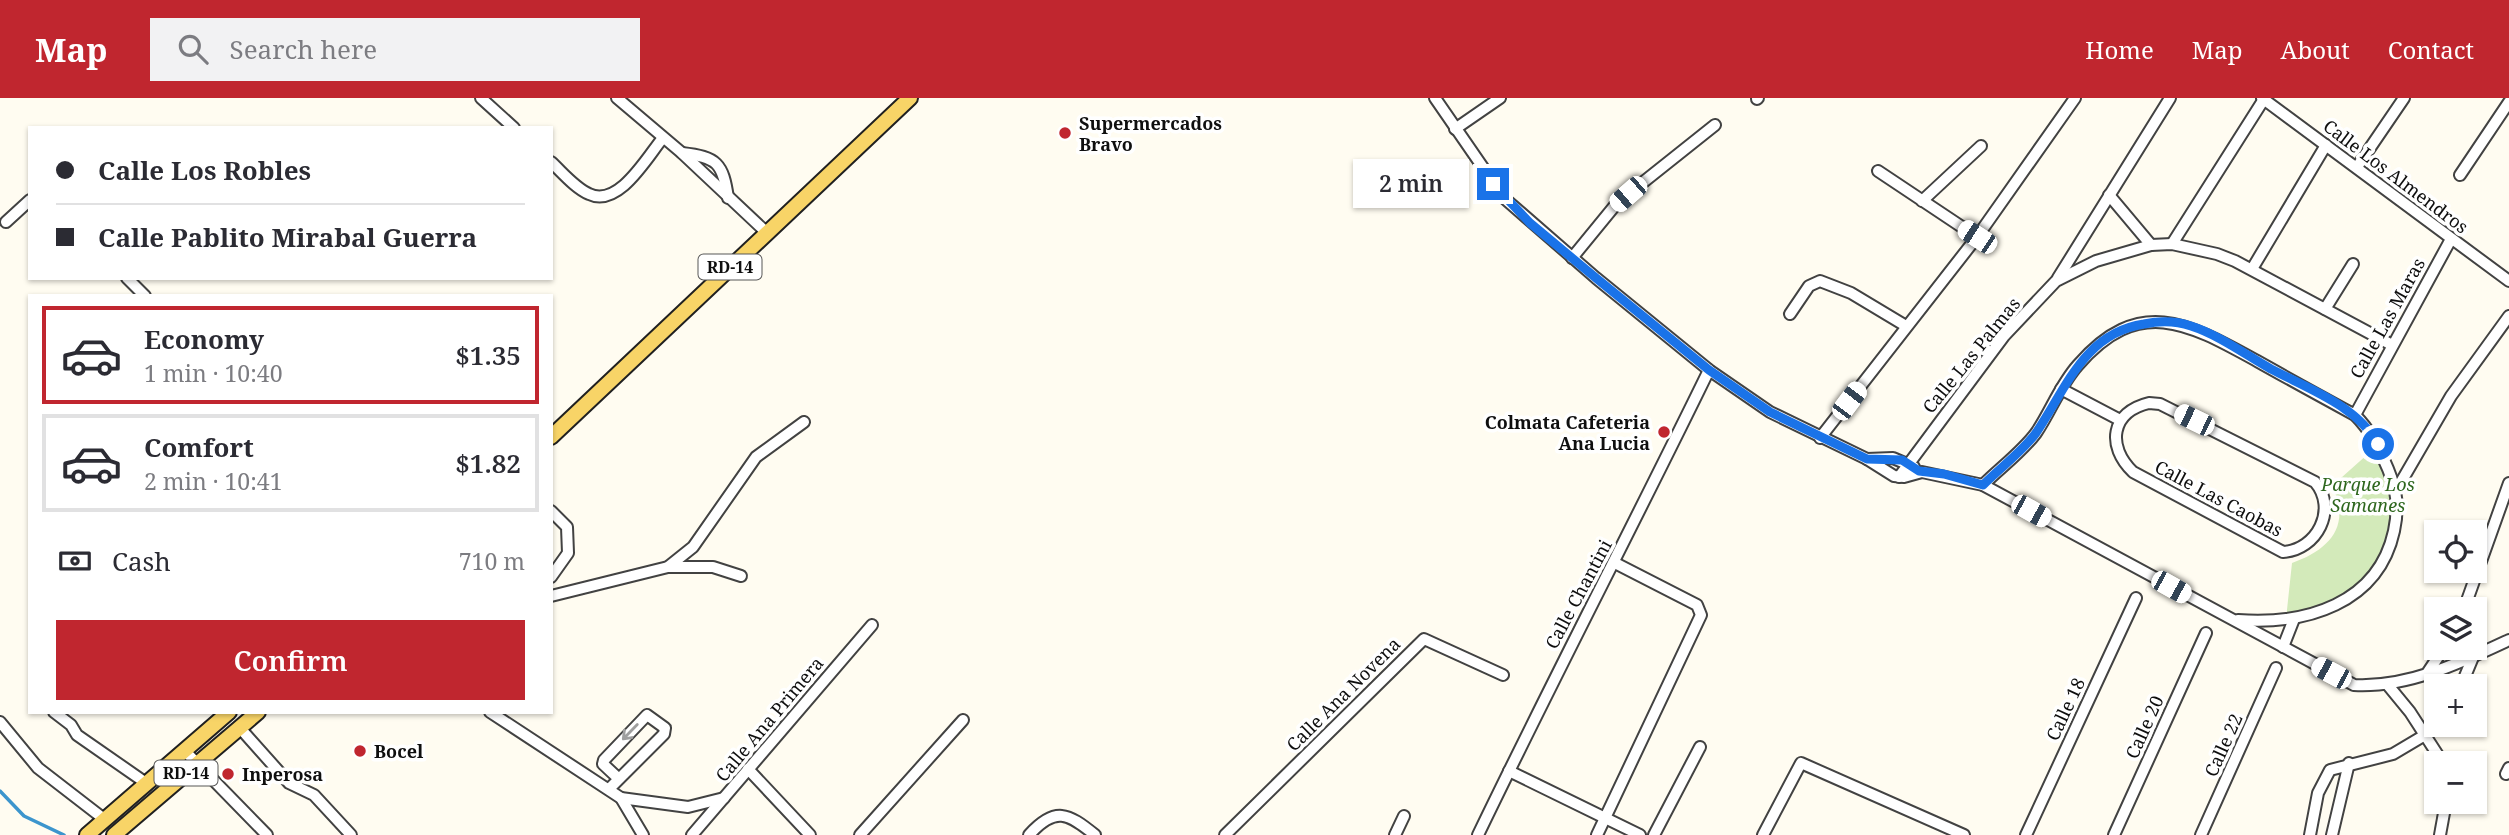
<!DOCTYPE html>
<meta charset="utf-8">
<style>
:root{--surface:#fff;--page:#f2f2f3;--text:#2b2b33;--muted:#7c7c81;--line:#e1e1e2;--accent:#c0262f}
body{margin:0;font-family:"Noto Serif",serif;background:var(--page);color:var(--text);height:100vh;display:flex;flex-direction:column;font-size:26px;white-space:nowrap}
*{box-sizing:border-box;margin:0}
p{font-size:23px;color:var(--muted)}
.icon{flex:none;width:38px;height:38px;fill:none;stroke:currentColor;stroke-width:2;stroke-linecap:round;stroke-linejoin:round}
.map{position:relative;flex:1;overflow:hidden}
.details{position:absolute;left:28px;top:196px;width:525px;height:420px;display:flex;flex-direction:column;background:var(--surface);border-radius:0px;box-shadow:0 2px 5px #0004}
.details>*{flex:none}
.top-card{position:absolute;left:28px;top:28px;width:525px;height:154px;border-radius:0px;box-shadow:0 2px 5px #0004;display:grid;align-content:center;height:154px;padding:0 28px;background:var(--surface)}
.fabs{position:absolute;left:2424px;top:422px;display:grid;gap:14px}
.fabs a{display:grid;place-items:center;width:63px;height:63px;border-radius:0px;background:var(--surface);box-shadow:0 2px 5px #0004;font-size:35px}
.end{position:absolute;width:32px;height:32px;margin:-16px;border:9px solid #1a73e8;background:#fff;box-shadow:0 0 0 4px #fff}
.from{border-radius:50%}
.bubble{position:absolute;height:49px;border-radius:0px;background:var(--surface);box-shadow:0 2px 5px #0004;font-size:23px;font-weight:600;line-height:49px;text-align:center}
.car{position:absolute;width:21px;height:42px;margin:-21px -10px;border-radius:9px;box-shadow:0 0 5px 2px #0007;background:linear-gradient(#fff 24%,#345 0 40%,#fff 0 76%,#345 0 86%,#fff 0)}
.top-card b{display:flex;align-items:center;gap:24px;height:66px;font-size:26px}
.top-card b+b{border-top:2px solid var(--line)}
.top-card i{width:18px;height:18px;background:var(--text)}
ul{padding:12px 0 0;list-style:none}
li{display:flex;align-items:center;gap:21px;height:98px;margin:0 14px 10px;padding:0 14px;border:4px solid var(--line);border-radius:0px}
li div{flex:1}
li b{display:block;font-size:26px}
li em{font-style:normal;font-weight:600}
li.on{border-color:var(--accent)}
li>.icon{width:63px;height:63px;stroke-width:1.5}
.pay{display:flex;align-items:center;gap:18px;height:77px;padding:0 28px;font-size:26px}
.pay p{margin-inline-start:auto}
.cta{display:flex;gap:14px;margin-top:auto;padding:14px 28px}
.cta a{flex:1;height:80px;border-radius:0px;background:var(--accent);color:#fff;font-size:28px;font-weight:600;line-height:80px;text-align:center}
header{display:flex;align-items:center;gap:42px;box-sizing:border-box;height:98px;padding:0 35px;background:var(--accent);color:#fff}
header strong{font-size:33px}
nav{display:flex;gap:38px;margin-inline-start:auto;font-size:24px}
.search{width:490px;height:63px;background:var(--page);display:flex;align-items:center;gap:18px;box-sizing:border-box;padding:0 24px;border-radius:0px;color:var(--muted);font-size:26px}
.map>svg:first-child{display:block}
.green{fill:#d3eaba}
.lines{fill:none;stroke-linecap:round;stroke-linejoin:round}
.stream{stroke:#3c95cd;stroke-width:3.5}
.minor-casing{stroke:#424242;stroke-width:14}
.major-casing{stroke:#202020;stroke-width:18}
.minor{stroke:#fff;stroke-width:10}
.major{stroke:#f8d467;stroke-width:14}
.oneway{stroke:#9f9f9f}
.route{stroke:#1a73e8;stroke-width:9}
.poi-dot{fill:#c0262f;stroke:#fff;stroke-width:2.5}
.labels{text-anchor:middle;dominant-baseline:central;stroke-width:7;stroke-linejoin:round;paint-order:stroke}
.shield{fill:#fff;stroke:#575757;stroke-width:2}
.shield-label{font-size:16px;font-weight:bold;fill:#0f0f0f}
.poi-label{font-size:18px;font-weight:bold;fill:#0f0f0f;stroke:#fff;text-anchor:start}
.street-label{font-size:18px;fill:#0f0f0f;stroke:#fff}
.park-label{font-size:18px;font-style:italic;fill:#2e671e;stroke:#fff}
</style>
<header>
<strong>Map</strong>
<div class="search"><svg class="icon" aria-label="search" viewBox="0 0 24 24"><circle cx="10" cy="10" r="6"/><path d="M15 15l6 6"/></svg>Search here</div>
<nav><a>Home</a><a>Map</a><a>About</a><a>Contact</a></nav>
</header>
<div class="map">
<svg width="2509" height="737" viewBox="0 0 2509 737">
<rect width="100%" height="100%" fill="#fffcf1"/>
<path class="green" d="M2378,347L2397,391L2395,427L2378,473L2335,508L2286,521L2292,465C2329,452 2352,428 2332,388Z"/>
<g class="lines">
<path class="stream" d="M0,693L24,718L64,737"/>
<g class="minor-casing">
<g id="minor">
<path d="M481,0L514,30"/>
<path d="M617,0L682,55L766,134"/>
<path d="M1435,0L1504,100L1596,180L1709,272L1770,314L1867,361L1894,378L1904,379L1922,374L1983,387L2354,587C2408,590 2462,564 2509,542"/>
<path d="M2262,0L2509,183"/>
<path d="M1757,1L1758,0"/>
<path d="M1455,31L1500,0"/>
<path d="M682,55C717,59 723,65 728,100"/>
<path d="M551,64C562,74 575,90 589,96C618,110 646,61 662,41"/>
<path d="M2357,69L2404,0"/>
<path d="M1878,73L1977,139"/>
<path d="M2460,77L2509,4"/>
<path d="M2109,97L2151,147"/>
<path d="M1922,103L1981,48"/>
<path d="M6,124L30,102"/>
<path d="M2172,146L2264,1"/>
<path d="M1572,160L1617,105L1715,27"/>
<path d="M2252,171L2326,47"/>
<path d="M127,180L145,198"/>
<path d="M2058,180L2170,0"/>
<path d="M2325,211L2353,166"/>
<path d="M1790,216L1809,188L1820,183L1851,195L1906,228"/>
<path d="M2061,291L2120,322"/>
<path d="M2149,305L2160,306L2315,384C2338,411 2317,452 2283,454L2133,374C2106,348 2111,314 2149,305Z"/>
<path d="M2355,317L2451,141"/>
<path d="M1820,340L1977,139L2075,0"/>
<path d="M1867,361L1893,360L1914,369"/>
<path d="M1899,379L2004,238L2056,183L2096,163L2151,147L2172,146L2217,156L2235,163L2392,247"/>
<path d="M1983,387C2000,370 2022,354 2036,335C2051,313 2060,287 2078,267C2139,197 2188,225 2257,263C2289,281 2322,299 2355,317C2371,333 2379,350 2388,371C2397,393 2399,409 2394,433C2378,506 2306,527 2238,522"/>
<path d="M2397,391L2451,298L2509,218"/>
<path d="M551,413L567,429L568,455L551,479"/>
<path d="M668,469H713L741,478"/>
<path d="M551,498L668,469L693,449L756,359L804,324"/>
<path d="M2464,511L2509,385"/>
<path d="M2283,549L2294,521"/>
<path d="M2428,574L2444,550"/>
<path d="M2387,586L2410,614L2443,665"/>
<path d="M2461,588L2473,559"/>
<path d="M54,614L71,627L77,637L146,685"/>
<path d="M490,614L621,700L643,737"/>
<path d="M0,624L38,670L104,721"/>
<path d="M240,630L289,685L314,697L351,737"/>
<path d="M2444,632L2446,626"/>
<path d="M184,652L267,737"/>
<path d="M748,671L810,737"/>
<path d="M1509,673L1640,737"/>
<path d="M2506,676L2509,670"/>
<path d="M609,691L664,636L665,630L647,617L604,662L603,666L619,681"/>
<path d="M621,700L688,709L724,700"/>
<path d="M692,737L872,527"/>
<path d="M860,737L963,622"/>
<path d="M1029,737C1055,708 1068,715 1095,737"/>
<path d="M1225,737L1424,541L1503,577"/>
<path d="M1395,737L1404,718"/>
<path d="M1478,737C1553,581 1633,428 1709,272"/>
<path d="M1597,737L1701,517L1697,507L1615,465"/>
<path d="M1654,737L1700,649"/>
<path d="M1763,737L1801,665L1964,737"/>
<path d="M2026,737L2136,500"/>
<path d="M2114,737L2206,535"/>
<path d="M2201,737L2276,570"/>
<path d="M2310,737L2318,695L2330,672L2393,656L2425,637"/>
<path d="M2332,737L2349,665"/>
<path d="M2440,737L2446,704"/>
</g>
</g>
<g class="major-casing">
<g id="major">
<path d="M551,339L910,0"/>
<path d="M87,737L229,614"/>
<path d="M114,737L258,614"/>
</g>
</g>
<use href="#minor" class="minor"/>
<use href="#major" class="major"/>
</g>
<defs><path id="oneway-shaft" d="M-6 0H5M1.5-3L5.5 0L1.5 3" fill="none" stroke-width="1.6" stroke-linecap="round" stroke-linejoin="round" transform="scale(1.75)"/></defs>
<use class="oneway" href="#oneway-shaft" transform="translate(630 634) rotate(134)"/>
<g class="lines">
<path class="route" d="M1493,86L1530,125L1596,180L1709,272L1770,314L1867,361L1902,362L1919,373L1944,376L1983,387C2000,370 2022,354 2036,335C2066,291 2084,235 2144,226C2159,223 2176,223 2191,228C2219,237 2246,257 2271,271C2309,291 2357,308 2378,346"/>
</g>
<g class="poi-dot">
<circle cx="1065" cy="35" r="7"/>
<circle cx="1664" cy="334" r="7"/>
<circle cx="360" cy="653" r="7"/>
<circle cx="228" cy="676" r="7"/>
</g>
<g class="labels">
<g class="shield">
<rect x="698.5" y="156.5" width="63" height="25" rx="5"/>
<rect x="154.5" y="662.5" width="63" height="25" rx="5"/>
</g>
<g class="shield-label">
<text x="730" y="169">RD-14</text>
<text x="186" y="675">RD-14</text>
</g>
<g class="poi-label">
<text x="1079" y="25">Supermercados<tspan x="1079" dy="21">Bravo</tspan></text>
<text x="1650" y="324" text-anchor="end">Colmata Cafeteria<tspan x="1650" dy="21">Ana Lucia</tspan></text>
<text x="374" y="653">Bocel</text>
<text x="242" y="676">Inperosa</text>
</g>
<g class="street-label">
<text transform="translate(2396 78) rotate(37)">Calle Los Almendros</text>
<text transform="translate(2387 220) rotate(-61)">Calle Las Maras</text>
<text transform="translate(1971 257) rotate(-51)">Calle Las Palmas</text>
<text transform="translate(2219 400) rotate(28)">Calle Las Caobas</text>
<text transform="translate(1578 496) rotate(-62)">Calle Chantini</text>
<text transform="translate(1343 596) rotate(-45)">Calle Ana Novena</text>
<text transform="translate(2065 611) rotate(-65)">Calle 18</text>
<text transform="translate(769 621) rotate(-50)">Calle Ana Primera</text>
<text transform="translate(2144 629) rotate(-66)">Calle 20</text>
<text transform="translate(2223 647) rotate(-66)">Calle 22</text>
</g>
<g class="park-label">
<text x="2368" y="386">Parque Los<tspan x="2368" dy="21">Samanes</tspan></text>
</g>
</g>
</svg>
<div class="fabs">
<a><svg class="icon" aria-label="locate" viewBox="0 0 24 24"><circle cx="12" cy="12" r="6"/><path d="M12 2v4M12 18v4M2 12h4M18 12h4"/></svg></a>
<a><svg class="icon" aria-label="layers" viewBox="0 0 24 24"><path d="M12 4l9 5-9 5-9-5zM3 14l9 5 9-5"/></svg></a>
<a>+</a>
<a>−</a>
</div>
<i class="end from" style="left:2378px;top:346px"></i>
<i class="end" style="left:1493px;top:86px"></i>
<div class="bubble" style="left:1353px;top:61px;width:116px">2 min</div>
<i class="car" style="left:1628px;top:96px;rotate:229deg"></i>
<i class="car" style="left:1977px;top:139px;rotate:303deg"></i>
<i class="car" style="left:1849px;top:303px;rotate:37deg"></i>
<i class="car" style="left:2194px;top:322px;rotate:296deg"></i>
<i class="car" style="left:2031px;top:413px;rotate:119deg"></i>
<i class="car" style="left:2171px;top:489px;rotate:119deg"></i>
<i class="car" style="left:2331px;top:575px;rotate:298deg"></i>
<div class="top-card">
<b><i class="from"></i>Calle Los Robles</b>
<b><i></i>Calle Pablito Mirabal Guerra</b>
</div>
<section class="details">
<ul>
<li class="on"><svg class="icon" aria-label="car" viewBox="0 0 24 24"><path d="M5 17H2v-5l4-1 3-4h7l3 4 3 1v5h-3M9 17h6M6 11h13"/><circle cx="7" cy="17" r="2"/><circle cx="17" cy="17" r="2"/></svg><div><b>Economy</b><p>1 min · 10:40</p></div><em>$1.35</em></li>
<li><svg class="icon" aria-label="car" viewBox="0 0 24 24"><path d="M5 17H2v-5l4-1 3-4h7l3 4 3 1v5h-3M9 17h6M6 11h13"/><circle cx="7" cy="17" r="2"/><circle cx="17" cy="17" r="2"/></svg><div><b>Comfort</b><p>2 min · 10:41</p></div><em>$1.82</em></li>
</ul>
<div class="pay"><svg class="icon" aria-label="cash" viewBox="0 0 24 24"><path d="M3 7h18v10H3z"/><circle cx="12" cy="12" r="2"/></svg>Cash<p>710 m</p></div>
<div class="cta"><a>Confirm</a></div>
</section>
</div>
